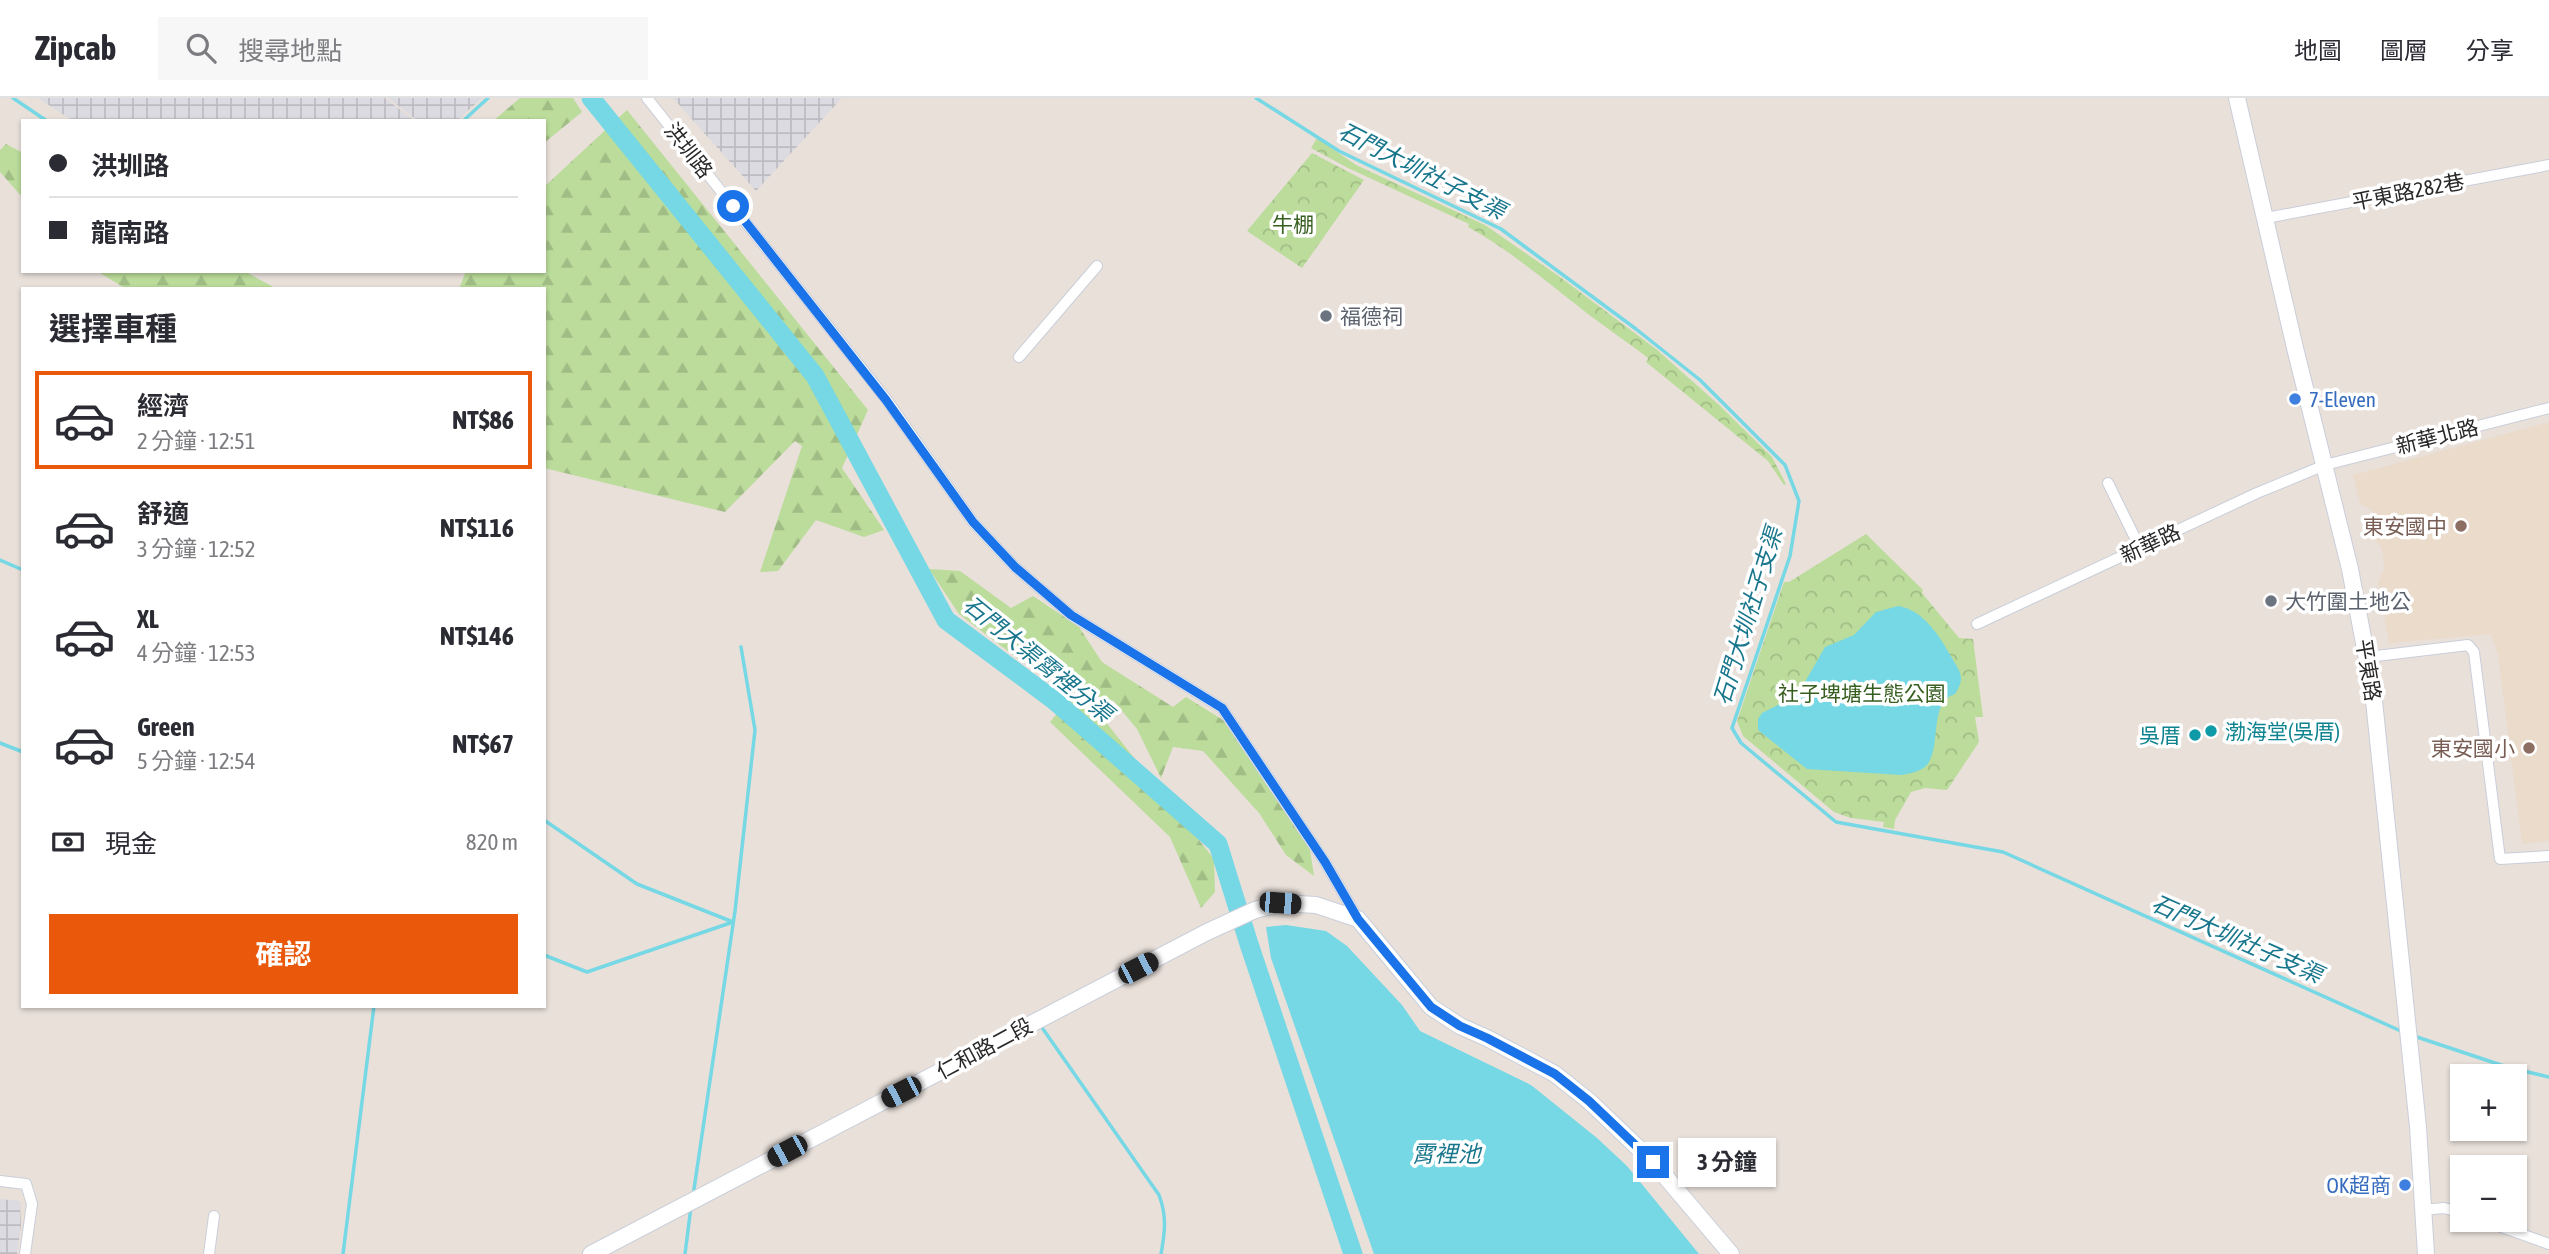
<!DOCTYPE html>
<html lang="zh-TW">
<meta charset="utf-8">
<style>
:root{--surface:#fff;--page:#f7f7f7;--text:#2b2b33;--muted:#7c7c81;--line:#e1e1e2;--accent:#ea580c}
body{margin:0;font-family:"Asap Condensed","Noto Sans TC",sans-serif;background:var(--page);color:var(--text);height:100vh;display:flex;flex-direction:column;font-size:26px;white-space:nowrap}
*{box-sizing:border-box;margin:0}
p{font-size:23px;color:var(--muted)}
.icon{flex:none;width:38px;height:38px;fill:none;stroke:currentColor;stroke-width:2;stroke-linecap:round;stroke-linejoin:round}
.map{position:relative;flex:1;overflow:hidden}
.panel{position:absolute;left:21px;top:189px;width:525px;height:721px;display:flex;flex-direction:column;background:var(--surface);border-radius:0px;box-shadow:0 2px 5px #0004}
.panel>*{flex:none}
.banner{position:absolute;left:21px;top:21px;width:525px;height:154px;border-radius:0px;box-shadow:0 2px 5px #0004;display:grid;align-content:center;height:154px;padding:0 28px;background:var(--surface)}
.tools{position:absolute;left:2450px;top:966px;display:grid;gap:14px}
.tools a{display:grid;place-items:center;width:77px;height:77px;border-radius:0px;background:var(--surface);box-shadow:0 2px 5px #0004;font-size:35px}
.end{position:absolute;width:32px;height:32px;margin:-16px;border:9px solid #1a73e8;background:#fff;box-shadow:0 0 0 4px #fff}
.from{border-radius:50%}
.bubble{position:absolute;height:49px;border-radius:0px;background:var(--surface);box-shadow:0 2px 5px #0004;font-size:23px;font-weight:700;line-height:49px;text-align:center}
.car{position:absolute;width:21px;height:42px;margin:-21px -10px;border-radius:9px;box-shadow:0 0 5px 2px #0007;background:linear-gradient(#222 24%,#8ab4d8 0 40%,#222 0 76%,#8ab4d8 0 86%,#222 0)}
.banner b{display:flex;align-items:center;gap:24px;height:66px;font-size:26px}
.banner b+b{border-top:2px solid var(--line)}
.banner i{width:18px;height:18px;background:var(--text)}
ul{padding:0;list-style:none}
li{display:flex;align-items:center;gap:21px;height:98px;margin:0 14px 10px;padding:0 14px;border:4px solid transparent;border-radius:0px}
li div{flex:1}
li b{display:block;font-size:26px}
li em{font-style:normal;font-weight:700}
li.active{border-color:var(--accent)}
li>.icon{width:63px;height:63px;stroke-width:1.5}
h2{padding:0 28px;font-size:32px;line-height:84px}
.pay{display:flex;align-items:center;gap:18px;height:77px;padding:0 28px;font-size:26px}
.pay p{margin-inline-start:auto}
.primary-button{display:flex;gap:14px;margin-top:auto;padding:14px 28px}
.primary-button a{flex:1;height:80px;border-radius:0px;background:var(--accent);color:#fff;font-size:28px;font-weight:700;line-height:80px;text-align:center}
header{display:flex;align-items:center;gap:42px;box-sizing:border-box;height:98px;padding:0 35px;background:var(--surface);border-bottom:2px solid var(--line)}
header strong{font-size:33px}
nav{display:flex;gap:38px;margin-inline-start:auto;font-size:24px}
.search{width:490px;height:63px;background:var(--page);display:flex;align-items:center;gap:18px;box-sizing:border-box;padding:0 24px;border-radius:0px;color:var(--muted);font-size:26px}
.map>svg:first-child{display:block}
.industrial{fill:url(#industrial-grid)}
.education{fill:#eadbcb}
.forest{fill:url(#forest-firs)}
.park{fill:url(#park-crowns)}
.water{fill:#75d8e4}
.lines{fill:none;stroke-linecap:round;stroke-linejoin:round}
.stream{stroke:#75d8e4;stroke-width:3.5}
.river{stroke:#75d8e4;stroke-width:19}
.street-casing{stroke:#c9ced9;stroke-width:12}
.secondary-casing{stroke:#c9ced9;stroke-width:18}
.street{stroke:#fff;stroke-width:10}
.secondary{stroke:#fff;stroke-width:16}
.route{stroke:#1a73e8;stroke-width:9}
.worship-dot{fill:#6b7280;stroke:#fff;stroke-width:2.5}
.shop-dot{fill:#3f7fe0;stroke:#fff;stroke-width:2.5}
.education-dot{fill:#8d6e63;stroke:#fff;stroke-width:2.5}
.culture-dot{fill:#0f9aa8;stroke:#fff;stroke-width:2.5}
.labels{text-anchor:middle;dominant-baseline:central;stroke-width:7;stroke-linejoin:round;paint-order:stroke}
.street-label{font-size:21px;fill:#282828;stroke:#fff}
.park-label{font-size:21px;fill:#365e1f;stroke:#fff}
.worship-label{font-size:21px;fill:#5b616d;stroke:#fff;text-anchor:start}
.shop-label{font-size:21px;fill:#366cbe;stroke:#fff;text-anchor:start}
.education-label{font-size:21px;fill:#785e54;stroke:#fff;text-anchor:end}
.culture-label{font-size:21px;fill:#0d838f;stroke:#fff;text-anchor:start}
.water-label{font-size:23px;font-style:italic;fill:#18768c;stroke:#fff}
</style>
<header>
<strong>Zipcab</strong>
<div class="search"><svg class="icon" aria-label="search" viewBox="0 0 24 24"><circle cx="10" cy="10" r="6"/><path d="M15 15l6 6"/></svg>搜尋地點</div>
<nav><a>地圖</a><a>圖層</a><a>分享</a></nav>
</header>
<div class="map">
<svg width="2549" height="1156" viewBox="0 0 2549 1156">
<defs>
<pattern id="industrial-grid" width="8" height="8" patternUnits="userSpaceOnUse" patternTransform="scale(1.75)"><rect width="8" height="8" fill="#dcdbe2"/><path d="M0 4h8M4 0v8" fill="none" stroke="#bdbcc2"/></pattern>
<pattern id="forest-firs" width="22" height="20" patternUnits="userSpaceOnUse" patternTransform="scale(1.75)"><rect width="22" height="20" fill="#bbdc9b"/><path d="M5 1l3.5 6h-7zM16 11l3.5 6h-7z" fill="#a1bd86"/></pattern>
<pattern id="park-crowns" width="20" height="18" patternUnits="userSpaceOnUse" patternTransform="scale(1.75)"><rect width="20" height="18" fill="#bbdc9b"/><path d="M2 6a3 3 0 1 1 6 0M12 15a3 3 0 1 1 6 0" fill="none" stroke="#a1bd86"/></pattern>
</defs>
<rect width="100%" height="100%" fill="#e9e0da"/>
<g class="industrial">
<path d="M38,0H385L415,23H73Z"/>
<path d="M388,0H482L457,23H418Z"/>
<path d="M673,0H842L756,93Z"/>
<path d="M0,1101L20,1103L21,1127L17,1156H0Z"/>
</g>
<path class="education" d="M2549,324V743L2522,746L2498,557L2491,536L2389,545L2378,484L2384,471L2383,458L2380,447L2375,443L2373,413L2360,406L2353,377Z"/>
<g class="forest">
<path d="M520,0H573L582,14L544,45V23H493Z"/>
<path d="M627,12L868,312L842,370L884,432L864,439L816,422L778,473L760,474L802,348L795,343L725,414L544,370V191H459L466,173H544V89Z"/>
<path d="M6,46L23,55V100L0,74V52Z"/>
<path d="M97,173H244L277,191H126Z"/>
<path d="M929,471L960,473L1011,510L1033,498L1079,529L1102,564L1173,609L1186,599L1223,622L1257,667L1309,745L1314,778L1286,757L1259,715L1203,653L1173,649L1161,680L1137,631L1113,602L1101,618L1214,761L1215,794L1201,810L1170,739L1050,624L1067,604L1079,583L1036,553L1017,560L959,516Z"/>
</g>
<g class="park">
<path d="M1317,40L1356,67L1485,127L1560,179L1656,251L1718,306L1772,359L1786,386L1784,387L1768,363L1646,264L1648,260C1625,242 1600,226 1578,208C1542,180 1508,151 1468,129L1469,126L1348,70L1311,50Z"/>
<path d="M1312,55L1364,82L1302,170L1247,133Z"/>
<path d="M1866,436L1923,492L1922,495L1959,540L1973,541L1983,619H1975L1979,644L1947,692L1925,690L1911,694L1895,722L1894,731L1883,729L1884,724L1851,720L1834,714L1743,638L1737,623L1784,484H1789Z"/>
</g>
<g class="water">
<path d="M1898,508C1924,512 1940,539 1952,560C1955,566 1961,573 1961,580C1961,586 1958,591 1955,596C1928,604 1942,648 1927,667C1922,673 1909,676 1901,677L1807,671L1758,632V621L1762,615L1778,607L1805,584L1825,549L1854,537L1876,514Z"/>
<path d="M1286,827L1326,833L1347,848L1402,907L1420,933L1531,987L1597,1040L1627,1068L1699,1156H1374L1271,860L1266,829Z"/>
</g>
<g class="lines">
<g class="stream">
<path d="M13,0L47,23"/>
<path d="M1256,0L1339,53L1501,131L1636,231L1700,282L1785,367L1799,403L1790,458L1732,630L1741,645L1836,724L2003,754L2403,934"/>
<path d="M463,23L488,0"/>
<path d="M0,462L23,472"/>
<path d="M0,645L23,654"/>
<path d="M544,722L637,786L733,824"/>
<path d="M544,857L587,874L733,824"/>
<path d="M1043,931L1159,1097C1167,1118 1165,1134 1161,1156"/>
<path d="M2414,938L2507,969L2549,979"/>
<path d="M693,1098L735,813L755,632L741,549"/>
<path d="M343,1156L374,908"/>
<path d="M685,1156L691,1109"/>
</g>
<path class="river" d="M591,0L815,278L946,522L1055,603L1218,746L1249,846L1353,1156"/>
<g class="street-casing">
<g id="street">
<path d="M647,0L886,301L973,424L1015,469L1071,517L1222,610L1325,764L1358,821"/>
<path d="M2266,120L2549,67"/>
<path d="M1019,259L1097,168"/>
<path d="M2108,385L2140,450"/>
<path d="M1977,526L2257,395L2325,367L2549,310"/>
<path d="M2368,559L2468,547L2474,554L2500,761L2549,758"/>
<path d="M0,1083L26,1086L32,1106L25,1156"/>
<path d="M2422,1112L2444,1110L2462,1115"/>
<path d="M2482,1122L2549,1146"/>
<path d="M209,1156L214,1118"/>
</g>
</g>
<g class="secondary-casing">
<g id="secondary">
<path d="M2237,0L2295,250L2350,471L2373,593L2418,1029L2426,1156"/>
<path d="M591,1156L1207,834L1255,812L1281,805L1316,807L1358,821L1431,909L1460,928L1487,940L1555,976L1589,1003L1653,1064L1731,1156"/>
</g>
</g>
<use href="#street" class="street"/>
<use href="#secondary" class="secondary"/>
</g>
<g class="lines">
<path class="route" d="M733,108L886,302L973,424L1015,469L1071,517L1222,610L1325,764L1358,821L1431,909L1460,928L1487,940L1555,976L1589,1003L1653,1064"/>
</g>
<g class="worship-dot">
<circle cx="1326" cy="218" r="7"/>
<circle cx="2271" cy="503" r="7"/>
</g>
<g class="shop-dot">
<circle cx="2295" cy="301" r="7"/>
<circle cx="2405" cy="1087" r="7"/>
</g>
<g class="education-dot">
<circle cx="2461" cy="428" r="7"/>
<circle cx="2529" cy="650" r="7"/>
</g>
<g class="culture-dot">
<circle cx="2211" cy="633" r="7"/>
<circle cx="2195" cy="637" r="7"/>
</g>
<g class="labels">
<g class="street-label">
<text transform="translate(689 52) rotate(52)">洪圳路</text>
<text transform="translate(2408 93) rotate(-11)">平東路282巷</text>
<text transform="translate(2437 338) rotate(-14)">新華北路</text>
<text transform="translate(2150 445) rotate(-25)">新華路</text>
<text transform="translate(2369 572) rotate(81)">平東路</text>
<text transform="translate(984 950) rotate(-28)">仁和路二段</text>
</g>
<g class="park-label">
<text x="1293" y="126">牛棚</text>
<text x="1862" y="595">社子埤塘生態公園</text>
</g>
<g class="worship-label">
<text x="1340" y="218">福德祠</text>
<text x="2285" y="503">大竹圍土地公</text>
</g>
<g class="shop-label">
<text x="2309" y="301">7-Eleven</text>
<text x="2391" y="1087" text-anchor="end">OK超商</text>
</g>
<g class="education-label">
<text x="2447" y="428">東安國中</text>
<text x="2515" y="650">東安國小</text>
</g>
<g class="culture-label">
<text x="2225" y="633">渤海堂(吳厝)</text>
<text x="2181" y="637" text-anchor="end">吳厝</text>
</g>
<g class="water-label">
<text transform="translate(1422 73) rotate(27)">石門大圳社子支渠</text>
<text transform="translate(1748 518) rotate(-73)">石門大圳社子支渠</text>
<text transform="translate(1038 561) rotate(39)">石門大渠霄裡分渠</text>
<text transform="translate(2237 841) rotate(24)">石門大圳社子支渠</text>
<text x="1446" y="1056">霄裡池</text>
</g>
</g>
</svg>
<div class="tools">
<a>+</a>
<a>−</a>
</div>
<i class="end from" style="left:733px;top:108px"></i>
<i class="end" style="left:1653px;top:1064px"></i>
<div class="bubble" style="left:1678px;top:1040px;width:98px">3 分鐘</div>
<i class="car" style="left:1280px;top:805px;rotate:94deg"></i>
<i class="car" style="left:1138px;top:870px;rotate:63deg"></i>
<i class="car" style="left:901px;top:994px;rotate:243deg"></i>
<i class="car" style="left:787px;top:1053px;rotate:242deg"></i>
<div class="banner">
<b><i class="from"></i>洪圳路</b>
<b><i></i>龍南路</b>
</div>
<section class="panel">
<h2>選擇車種</h2>
<ul>
<li class="active"><svg class="icon" aria-label="car" viewBox="0 0 24 24"><path d="M5 17H2v-5l4-1 3-4h7l3 4 3 1v5h-3M9 17h6M6 11h13"/><circle cx="7" cy="17" r="2"/><circle cx="17" cy="17" r="2"/></svg><div><b>經濟</b><p>2 分鐘 · 12:51</p></div><em>NT$86</em></li>
<li><svg class="icon" aria-label="car" viewBox="0 0 24 24"><path d="M5 17H2v-5l4-1 3-4h7l3 4 3 1v5h-3M9 17h6M6 11h13"/><circle cx="7" cy="17" r="2"/><circle cx="17" cy="17" r="2"/></svg><div><b>舒適</b><p>3 分鐘 · 12:52</p></div><em>NT$116</em></li>
<li><svg class="icon" aria-label="car" viewBox="0 0 24 24"><path d="M5 17H2v-5l4-1 3-4h7l3 4 3 1v5h-3M9 17h6M6 11h13"/><circle cx="7" cy="17" r="2"/><circle cx="17" cy="17" r="2"/></svg><div><b>XL</b><p>4 分鐘 · 12:53</p></div><em>NT$146</em></li>
<li><svg class="icon" aria-label="car" viewBox="0 0 24 24"><path d="M5 17H2v-5l4-1 3-4h7l3 4 3 1v5h-3M9 17h6M6 11h13"/><circle cx="7" cy="17" r="2"/><circle cx="17" cy="17" r="2"/></svg><div><b>Green</b><p>5 分鐘 · 12:54</p></div><em>NT$67</em></li>
</ul>
<div class="pay"><svg class="icon" aria-label="cash" viewBox="0 0 24 24"><path d="M3 7h18v10H3z"/><circle cx="12" cy="12" r="2"/></svg>現金<p>820 m</p></div>
<div class="primary-button"><a>確認</a></div>
</section>
</div>
